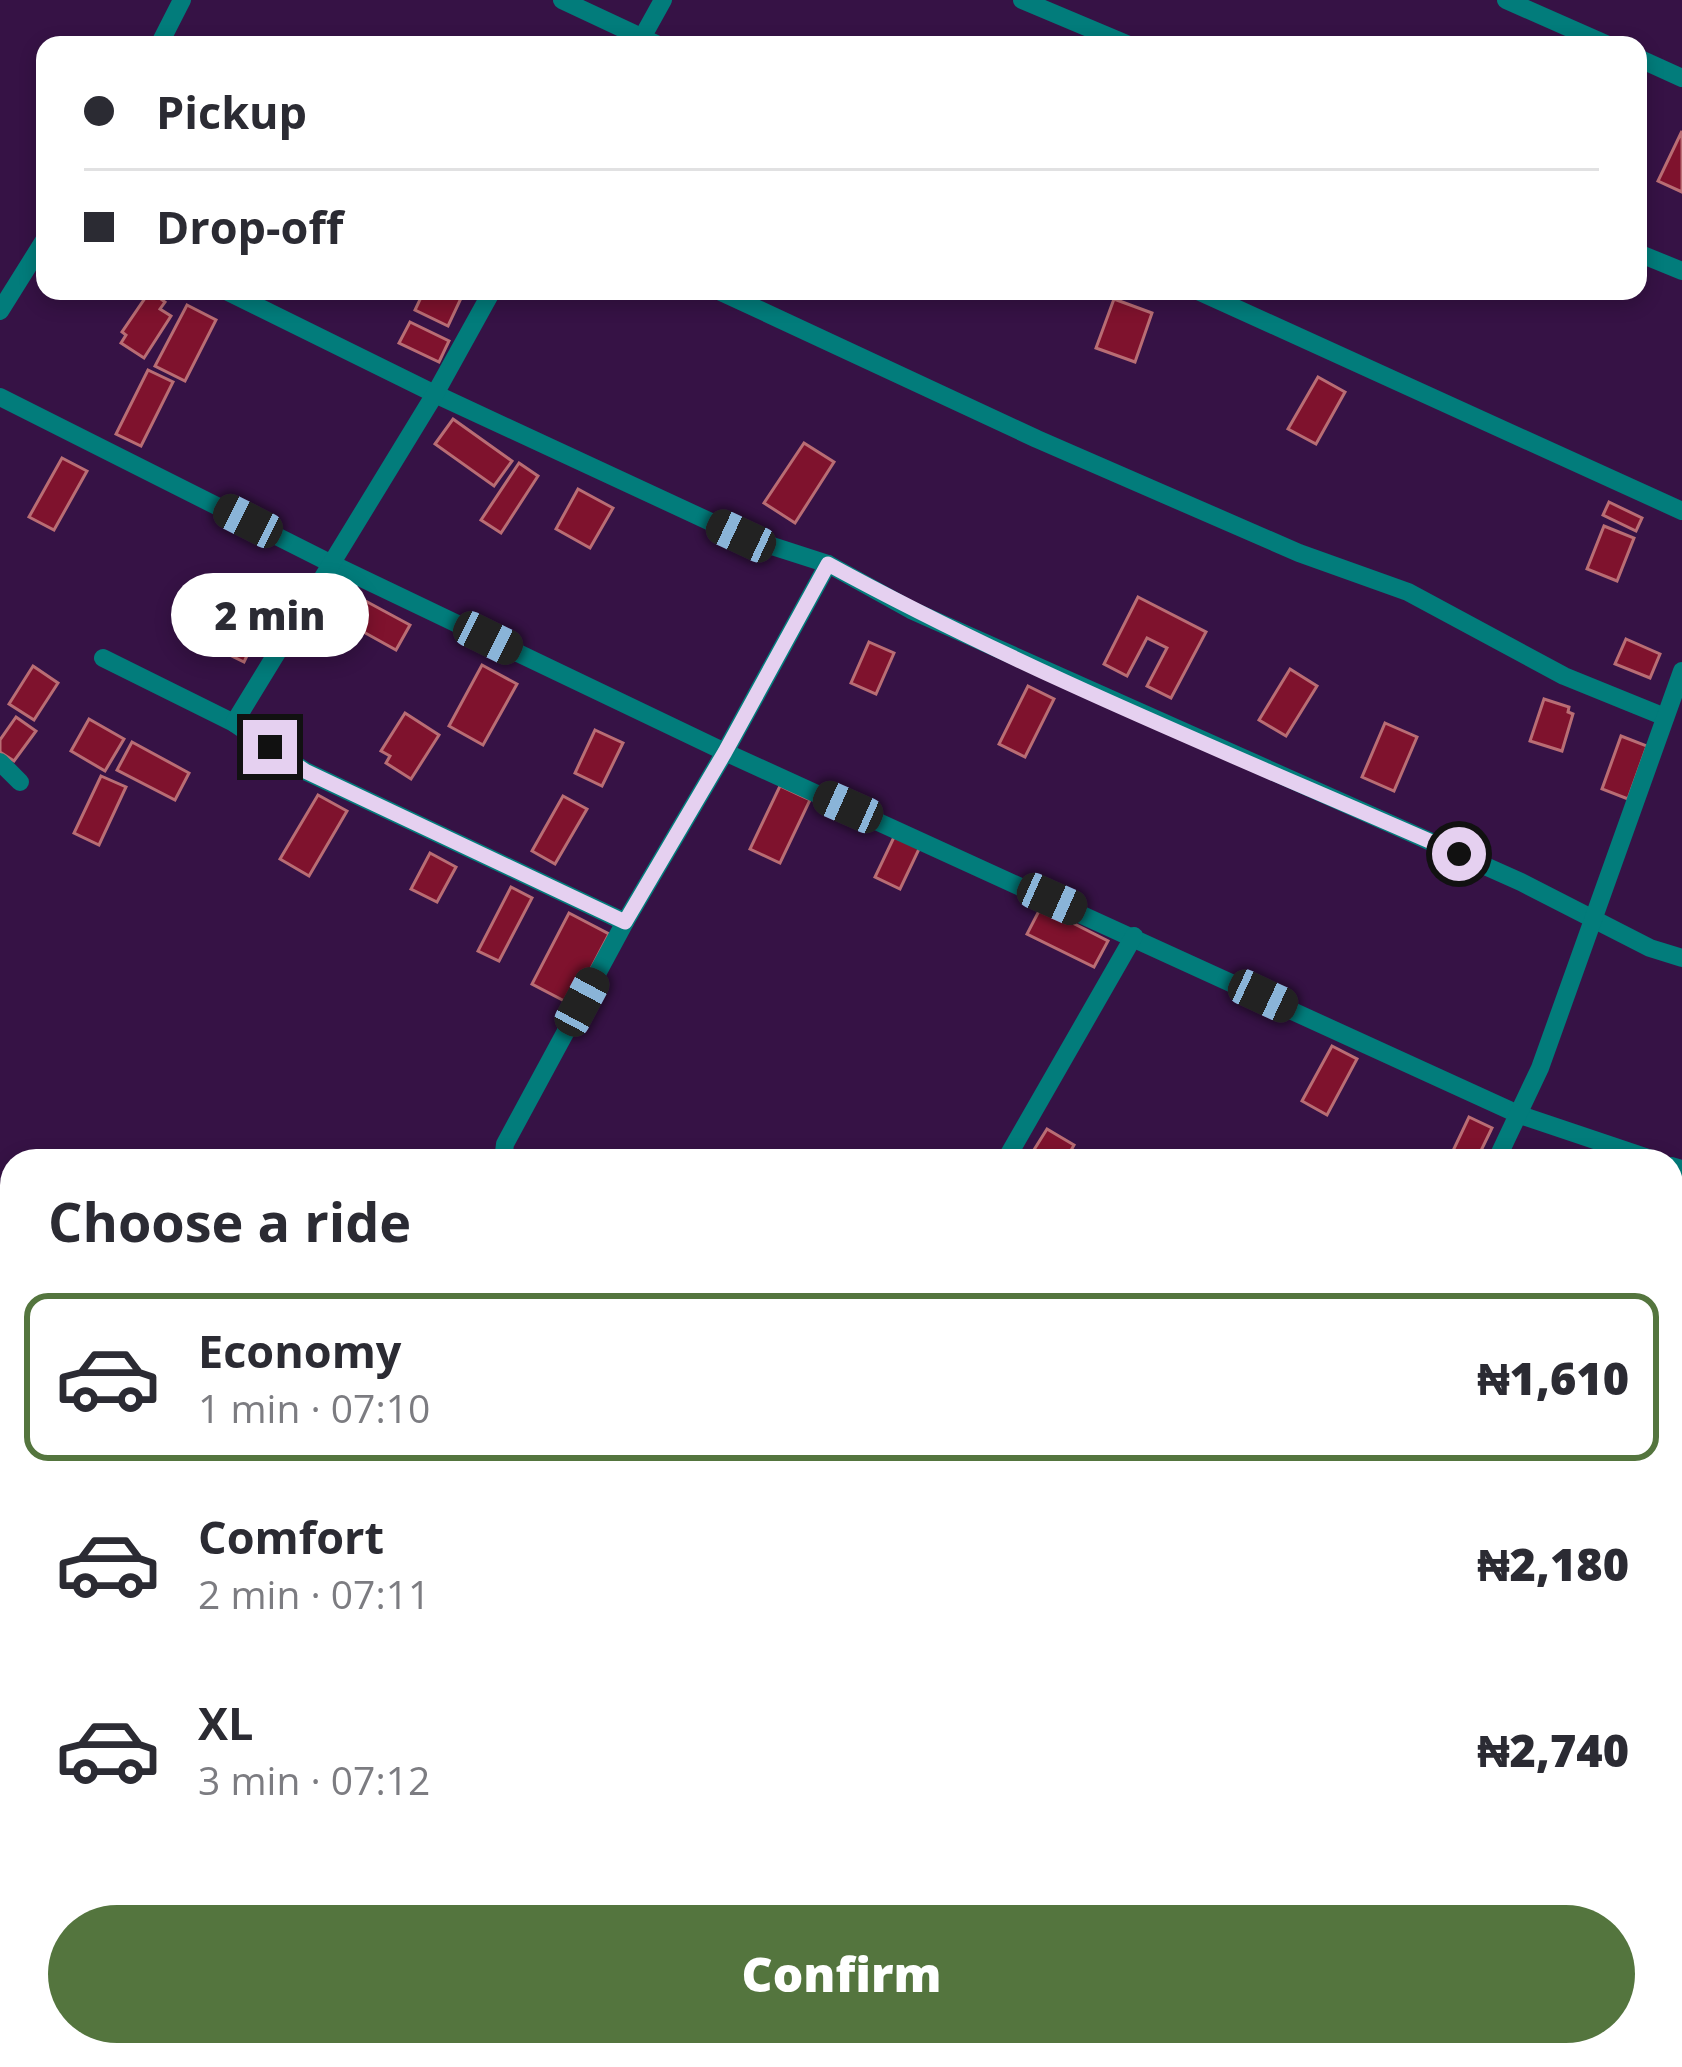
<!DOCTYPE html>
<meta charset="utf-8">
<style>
:root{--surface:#fff;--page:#f7f7f7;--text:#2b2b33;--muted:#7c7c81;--line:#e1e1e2;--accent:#54753e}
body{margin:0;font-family:"Open Sans",sans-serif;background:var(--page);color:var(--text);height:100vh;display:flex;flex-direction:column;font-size:45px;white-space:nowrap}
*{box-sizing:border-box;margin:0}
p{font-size:39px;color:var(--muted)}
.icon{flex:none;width:66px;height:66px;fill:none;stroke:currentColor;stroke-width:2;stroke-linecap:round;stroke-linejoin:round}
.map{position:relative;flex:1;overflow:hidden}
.side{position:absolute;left:0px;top:1149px;width:1683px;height:918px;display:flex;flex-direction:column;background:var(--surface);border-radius:36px 36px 0 0;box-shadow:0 6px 18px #0003}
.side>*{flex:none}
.guide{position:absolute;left:36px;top:36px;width:1611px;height:264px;border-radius:24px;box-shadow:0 6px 18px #0003;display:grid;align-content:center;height:264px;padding:0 48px;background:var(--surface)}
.end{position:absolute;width:54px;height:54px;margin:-27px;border:15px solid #e5d0f0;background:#111;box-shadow:0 0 0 6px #111}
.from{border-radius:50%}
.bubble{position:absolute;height:84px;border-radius:42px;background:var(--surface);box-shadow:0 6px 18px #0003;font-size:39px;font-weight:800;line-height:84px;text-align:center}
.car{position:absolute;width:36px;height:72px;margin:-36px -18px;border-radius:15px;box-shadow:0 0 9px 3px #0007;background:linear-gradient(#222 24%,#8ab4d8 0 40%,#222 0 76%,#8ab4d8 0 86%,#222 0)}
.guide b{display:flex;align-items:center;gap:42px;height:114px;font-size:45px}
.guide b+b{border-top:3px solid var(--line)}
.guide i{width:30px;height:30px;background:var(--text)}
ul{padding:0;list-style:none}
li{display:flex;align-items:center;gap:36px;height:168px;margin:0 24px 18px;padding:0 24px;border:6px solid transparent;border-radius:24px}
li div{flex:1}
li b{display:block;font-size:45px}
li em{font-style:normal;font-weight:800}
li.active{border-color:var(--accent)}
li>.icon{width:108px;height:108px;stroke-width:1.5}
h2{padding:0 48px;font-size:54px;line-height:144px}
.action{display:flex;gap:24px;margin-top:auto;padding:24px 48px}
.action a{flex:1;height:138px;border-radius:72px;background:var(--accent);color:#fff;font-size:48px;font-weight:800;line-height:138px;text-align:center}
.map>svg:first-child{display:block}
.building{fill:#7f122d;stroke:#b96d74;stroke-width:3}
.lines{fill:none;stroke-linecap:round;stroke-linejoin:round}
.minor{stroke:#027c7b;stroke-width:18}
.route{stroke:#e5d0f0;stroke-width:15}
</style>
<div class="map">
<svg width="1682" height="2067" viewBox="0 0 1682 2067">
<rect width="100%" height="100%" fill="#361245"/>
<g class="building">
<path d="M1682,131V192L1658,181Z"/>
<path d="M150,291L165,302L160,309L171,316L144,358L121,343L126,335L122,332Z"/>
<path d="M424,291L463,294L448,326L415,310Z"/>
<path d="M1114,299L1152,313L1135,362L1096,348Z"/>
<path d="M187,305L216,320L185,381L155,366Z"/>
<path d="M410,322L449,341L439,362L399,343Z"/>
<path d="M148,370L173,382L141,446L116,434Z"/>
<path d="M1318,377L1345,392L1316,444L1288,429Z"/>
<path d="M453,419L512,461L494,486L435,444Z"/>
<path d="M804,443L834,462L795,523L764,503Z"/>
<path d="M62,458L87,471L54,530L29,517Z"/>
<path d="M519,463L538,476L501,533L481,520Z"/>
<path d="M578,489L613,508L590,548L556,529Z"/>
<path d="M1609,502L1642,518L1636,531L1603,515Z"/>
<path d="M1604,526L1634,538L1617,581L1587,569Z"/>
<path d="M347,591L410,625L396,650L333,615Z"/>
<path d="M1138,597L1206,632L1171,698L1147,686L1167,648L1147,638L1127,676L1104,664Z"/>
<path d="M201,610L256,637L244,662L189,635Z"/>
<path d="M1626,639L1660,654L1650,678L1615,664Z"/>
<path d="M869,642L894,653L876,694L851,683Z"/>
<path d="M482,665L517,684L483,745L449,726Z"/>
<path d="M33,666L58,683L34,720L9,704Z"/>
<path d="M1290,669L1317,686L1286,736L1259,720Z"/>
<path d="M1028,686L1054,699L1025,757L999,744Z"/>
<path d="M1544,699L1569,707L1568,712L1573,714L1562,751L1530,741Z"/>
<path d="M405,713L439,735L411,779L386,763L390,756L381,751Z"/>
<path d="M16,717L36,731L14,761L0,752V740Z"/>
<path d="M89,719L124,739L105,771L71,751Z"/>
<path d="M1385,723L1417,737L1394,791L1362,777Z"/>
<path d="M595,730L623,743L602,786L575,773Z"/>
<path d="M1621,736L1647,746L1628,799L1602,789Z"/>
<path d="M132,742L189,773L175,800L117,770Z"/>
<path d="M101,776L126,787L99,845L74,833Z"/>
<path d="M780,786L810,800L780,863L750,849Z"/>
<path d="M318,795L347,811L309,876L280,859Z"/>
<path d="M563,796L587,809L555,864L532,851Z"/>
<path d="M895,835L920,847L900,889L875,877Z"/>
<path d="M430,853L456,867L437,902L411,889Z"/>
<path d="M511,887L532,898L499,961L478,951Z"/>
<path d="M1041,907L1108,941L1094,967L1027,934Z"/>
<path d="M569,913L609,934L572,1005L532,984Z"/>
<path d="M1332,1046L1357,1059L1327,1115L1302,1101Z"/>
<path d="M1469,1117L1492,1128L1476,1161H1458L1450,1157Z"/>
<path d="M1047,1129L1074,1145L1065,1161H1027Z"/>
</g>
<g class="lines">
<g class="minor">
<path d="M562,0L658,45"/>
<path d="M1022,0L1129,45"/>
<path d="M1506,0L1608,45"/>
<path d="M159,45L182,0"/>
<path d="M638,45L663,0"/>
<path d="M1638,58L1682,78"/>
<path d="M1638,253L1682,271"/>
<path d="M226,291L435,394L741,536L828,564L911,610L1521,882L1650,948L1682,958"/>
<path d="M719,291L1037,439L1299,553L1408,592L1564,676L1665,717"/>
<path d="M1198,291L1682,511"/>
<path d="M0,311L45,239"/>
<path d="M0,397L330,563L725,752L1520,1115L1657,1161"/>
<path d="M103,658L234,723L305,771L625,922L725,752L828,564"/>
<path d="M234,723L435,394L492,291"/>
<path d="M0,762L20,782"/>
<path d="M503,1161L505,1144L625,922"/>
<path d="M1005,1161L1134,936"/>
<path d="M1496,1161L1540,1068L1682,671"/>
<path d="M1671,1166L1682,1169"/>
<path d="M1671,1391L1682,1396"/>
<path d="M1671,1767L1682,1746"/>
<path d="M0,2022L12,2005"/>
<path d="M1522,2055L1526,2067"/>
</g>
</g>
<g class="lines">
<path class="route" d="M270,747L305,771L625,922L725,752L828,564C1031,675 1248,761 1459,854"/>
</g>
</svg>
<i class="end from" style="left:1459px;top:854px"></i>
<i class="end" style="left:270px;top:747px"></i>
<div class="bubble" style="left:171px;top:573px;width:198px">2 min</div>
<i class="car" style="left:248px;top:521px;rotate:297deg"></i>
<i class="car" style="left:741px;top:536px;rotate:295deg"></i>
<i class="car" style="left:488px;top:638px;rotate:116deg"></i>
<i class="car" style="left:848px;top:807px;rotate:294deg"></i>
<i class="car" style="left:1052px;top:899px;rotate:114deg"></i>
<i class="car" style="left:1263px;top:996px;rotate:115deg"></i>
<i class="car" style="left:582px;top:1002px;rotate:28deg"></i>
<div class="guide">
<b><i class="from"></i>Pickup</b>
<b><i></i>Drop-off</b>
</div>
<section class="side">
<h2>Choose a ride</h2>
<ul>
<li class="active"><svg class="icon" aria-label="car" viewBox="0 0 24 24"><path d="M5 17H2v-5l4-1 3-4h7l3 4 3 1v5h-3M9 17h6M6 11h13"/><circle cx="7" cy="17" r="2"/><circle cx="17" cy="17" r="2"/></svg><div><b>Economy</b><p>1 min · 07:10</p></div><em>₦1,610</em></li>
<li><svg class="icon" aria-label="car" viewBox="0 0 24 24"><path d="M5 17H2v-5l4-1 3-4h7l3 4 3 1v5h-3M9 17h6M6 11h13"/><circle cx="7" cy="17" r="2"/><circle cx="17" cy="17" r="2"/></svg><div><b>Comfort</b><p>2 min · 07:11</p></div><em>₦2,180</em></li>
<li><svg class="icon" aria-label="car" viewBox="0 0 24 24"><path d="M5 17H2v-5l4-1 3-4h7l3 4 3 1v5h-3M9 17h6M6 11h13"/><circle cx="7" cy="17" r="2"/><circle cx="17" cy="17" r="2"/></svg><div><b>XL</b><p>3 min · 07:12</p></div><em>₦2,740</em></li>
</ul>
<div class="action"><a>Confirm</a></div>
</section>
</div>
